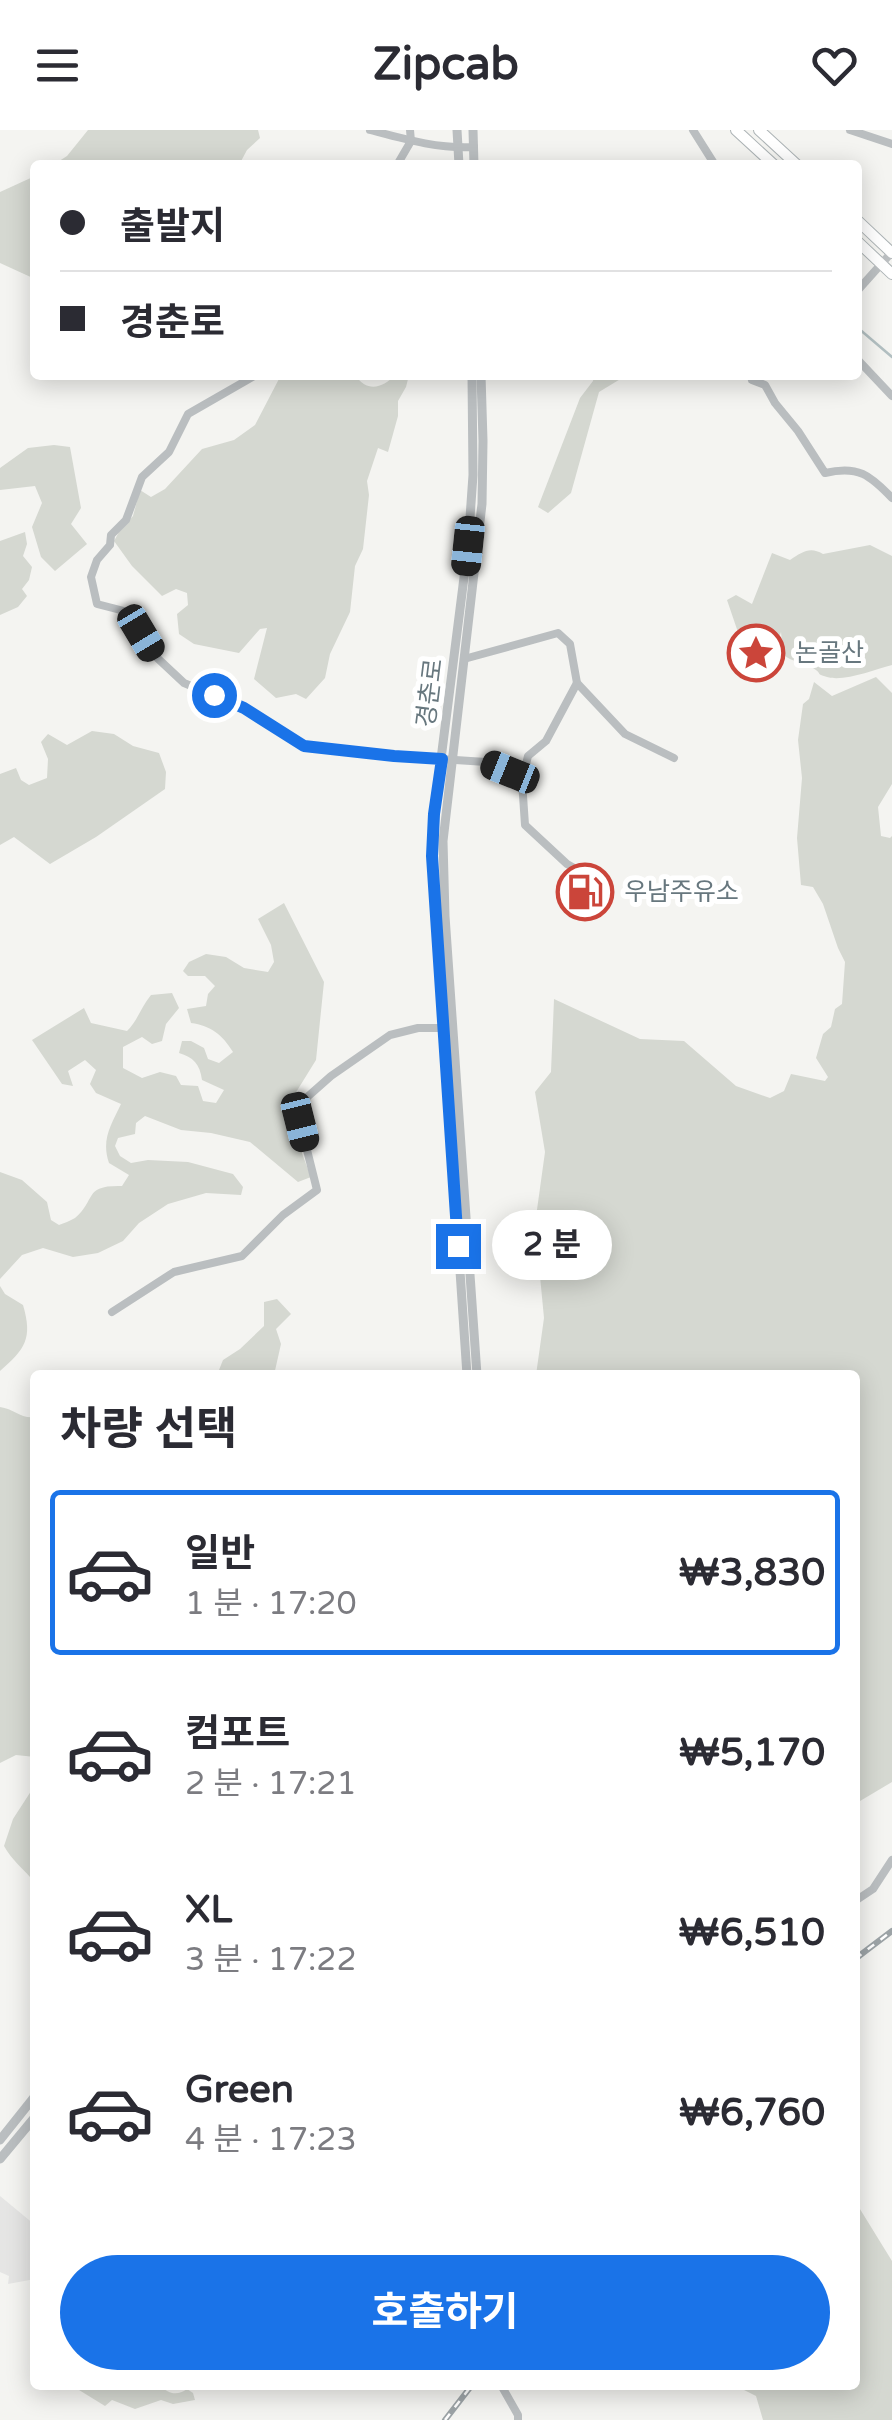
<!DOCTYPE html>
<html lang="ko">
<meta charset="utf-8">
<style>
:root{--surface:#fff;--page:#f2f2f3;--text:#2b2b33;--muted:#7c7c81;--line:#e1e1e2;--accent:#1a73e8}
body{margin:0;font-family:"Varela Round","Noto Sans KR",sans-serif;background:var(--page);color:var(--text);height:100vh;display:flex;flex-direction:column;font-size:38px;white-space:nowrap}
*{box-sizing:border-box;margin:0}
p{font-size:32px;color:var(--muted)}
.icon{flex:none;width:55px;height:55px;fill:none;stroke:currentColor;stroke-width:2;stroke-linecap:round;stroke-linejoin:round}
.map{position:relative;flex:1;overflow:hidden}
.drawer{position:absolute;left:30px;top:1240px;width:830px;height:1020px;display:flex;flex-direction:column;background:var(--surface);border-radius:10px;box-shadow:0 5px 25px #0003}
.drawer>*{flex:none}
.guide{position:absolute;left:30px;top:30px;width:832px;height:220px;border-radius:10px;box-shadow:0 5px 25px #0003;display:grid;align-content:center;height:220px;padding:0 30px;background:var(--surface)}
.end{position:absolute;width:45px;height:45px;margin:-22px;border:12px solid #1a73e8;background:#fff;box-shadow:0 0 0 5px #fff}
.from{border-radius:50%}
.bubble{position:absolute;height:70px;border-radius:35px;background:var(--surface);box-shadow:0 5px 25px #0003;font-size:32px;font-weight:700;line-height:70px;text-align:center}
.car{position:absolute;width:30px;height:60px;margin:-30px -15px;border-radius:12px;box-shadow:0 0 8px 2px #0007;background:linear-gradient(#222 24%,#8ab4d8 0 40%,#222 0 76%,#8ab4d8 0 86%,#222 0)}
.guide b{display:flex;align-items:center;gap:35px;height:95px;font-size:38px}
.guide b+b{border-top:2px solid var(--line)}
.guide i{width:25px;height:25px;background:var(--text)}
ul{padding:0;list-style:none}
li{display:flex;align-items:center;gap:30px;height:165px;margin:0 20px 15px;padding:0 10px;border:5px solid transparent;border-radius:10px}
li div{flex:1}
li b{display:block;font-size:38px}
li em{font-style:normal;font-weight:700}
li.current{border-color:var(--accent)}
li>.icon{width:90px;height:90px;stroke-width:1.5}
h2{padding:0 30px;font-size:45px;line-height:120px}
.cta{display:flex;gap:20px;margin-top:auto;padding:20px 30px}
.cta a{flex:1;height:115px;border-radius:60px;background:var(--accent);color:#fff;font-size:40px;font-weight:700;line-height:115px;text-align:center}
header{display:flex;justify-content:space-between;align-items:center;height:130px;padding:0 30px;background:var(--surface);font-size:45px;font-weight:700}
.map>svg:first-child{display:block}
.built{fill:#e5e5e4}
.green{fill:#d5d8d1}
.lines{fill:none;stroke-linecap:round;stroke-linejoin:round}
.stream{stroke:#b2bfc1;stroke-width:2.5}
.secondary-casing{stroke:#acb3b5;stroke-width:12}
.minor{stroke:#babec0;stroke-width:8}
.tertiary{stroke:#babec0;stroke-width:9}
.secondary{stroke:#fff;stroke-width:10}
.rail-casing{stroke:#9ca3a6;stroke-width:6}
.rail{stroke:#fff;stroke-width:2.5;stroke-dasharray:8;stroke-linecap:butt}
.route{stroke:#1a73e8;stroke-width:12}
.labels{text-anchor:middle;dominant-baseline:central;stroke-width:10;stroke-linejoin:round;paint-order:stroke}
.poi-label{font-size:25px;fill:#67777e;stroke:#fff;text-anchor:start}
.street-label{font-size:25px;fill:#67777e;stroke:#fff}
</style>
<header><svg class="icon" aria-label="menu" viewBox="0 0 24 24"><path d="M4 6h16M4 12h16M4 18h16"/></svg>Zipcab<svg class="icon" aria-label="heart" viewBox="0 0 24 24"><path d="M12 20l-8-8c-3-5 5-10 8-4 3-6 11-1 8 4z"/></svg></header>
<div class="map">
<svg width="892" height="2290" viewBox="0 0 892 2290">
<rect width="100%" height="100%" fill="#f4f4f1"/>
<path class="built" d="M0,2066L35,2095V2149L8,2154L9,2146L0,2142Z"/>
<g class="green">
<path d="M88,0H258L260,8L247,20L239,35H53L67,26Z"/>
<path d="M35,46V149L0,133V62Z"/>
<path d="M281,245H355C367,263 383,258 395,245H409L406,257L398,271V286L388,322L378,318L367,351L369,365L363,419L355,436L350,482L330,524L325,548L306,569L296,564L276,568L254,549L267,498L260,499L239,523L194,514L179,504L177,484L188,475L187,463L176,459L162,466L132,436L114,411L119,402L133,386L140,360L151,367L165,359L202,319L234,310L255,295Z"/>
<path d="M594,245H627L599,262L571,363L548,383L538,377L580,268L593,251Z"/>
<path d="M54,315L70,317L81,378L71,394L87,414L55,441L41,427L32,397L42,373L35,356L0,360V338L28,318Z"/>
<path d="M25,402L27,414L23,426L32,437L29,450L22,459L27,466L18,477L0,485V411Z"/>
<path d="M870,415L892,426V535C873,540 844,552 827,547C814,543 824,545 813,538C802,531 792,533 783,524L781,502L772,533L749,522L742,514L727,470L736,465L752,474L772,423L790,430C802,422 810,416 823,424Z"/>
<path d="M876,547L892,563V654L878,677L881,706L890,708L892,706V1652L855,1674V1245H536L544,1188L535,1094L545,1022L535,962L551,942L554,869L640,909L684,911L736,956L770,968L784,961L791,944L825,951L828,947L816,928L823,904L831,897L835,879L842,874L845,832L838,818L823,774L813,757L801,755L797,708L802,648L798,610L803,574L809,569L814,552L832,566Z"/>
<path d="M92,601L114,604L133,616L159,623L166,642L165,659L96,707L50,734L14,707L0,715V644L16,638L21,650L29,655L47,648L48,629L41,612L48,604L67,615Z"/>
<path d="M284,773L324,852L316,930L290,972V992L311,1047L298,1052L250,1012L211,1003L181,1000L145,986L136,993L135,1004L118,1008L115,1016L120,1026L131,1033L148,1030L188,1032L233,1044L243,1057L241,1065L206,1063L168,1074L139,1093L123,1111L98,1123L73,1127L43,1118L22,1125L0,1149V1042L22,1050L47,1072L51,1090L59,1095C64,1093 70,1091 75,1088C97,1069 83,1055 122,1056L129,1045L109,1033C101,1010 111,995 121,974L96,963L90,954L96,940L85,930L68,941L73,956L62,954L32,910L84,878L91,893L127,901C138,890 141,877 151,865L172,863L179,878L166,894L162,911L152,914L142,907L123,917V938L142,948L160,942L176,946L181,955L198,956L203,971L216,973L224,960L202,950C200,934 193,927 179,923L182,911H191L204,918L208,929L219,933L233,922C222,904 211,896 191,893L187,879L206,876L208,864L215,856L205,846H188L183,841L189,832L206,824L226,827L244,838L268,842L274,832L271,815L258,789Z"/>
<path d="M0,1156L5,1164L23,1175C33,1209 25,1219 0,1241Z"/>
<path d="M277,1169L291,1184L276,1199L281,1214L274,1245H217L223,1230L240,1219L264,1196V1172Z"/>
<path d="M0,1277C14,1279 21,1289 35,1287V1627L16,1625L0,1633Z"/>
<path d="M35,1655V1753C25,1740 12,1731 4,1716L13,1689Z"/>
<path d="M855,2071L892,2131V2290H763L756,2266L734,2255H855Z"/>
<path d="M76,2255H159C168,2263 176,2267 187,2259L193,2263L195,2270L173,2274L161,2270L135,2279L112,2270L105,2276L79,2260Z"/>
</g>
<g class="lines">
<path class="stream" d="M858,198L892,227"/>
<g class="secondary-casing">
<g id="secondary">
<path d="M736,0L774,35"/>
<path d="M759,0L797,35"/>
<path d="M858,91L892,123"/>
<path d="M858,112L892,144"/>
</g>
</g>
<g class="minor">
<path d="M370,0C404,9 438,19 474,17"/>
<path d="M693,0L715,35"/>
<path d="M850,0L892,14"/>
<path d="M397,35L411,11L410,0"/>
<path d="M858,160L892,122"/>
<path d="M858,230L892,266"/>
<path d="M256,245L188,284L169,322L142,347L126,390L111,405L110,415L97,430L91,447L97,474L128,482L153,524L184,553L244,578L305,616L394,626L486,632L510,642L522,651L525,695L567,734L602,754"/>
<path d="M752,250L765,255L775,273L798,301L825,343C858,335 870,345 892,368"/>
<path d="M464,529L558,503L570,514L577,553L625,604L674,628"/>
<path d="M522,651L528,626L546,611L577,553"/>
<path d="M112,1182L174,1142L242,1126L283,1085L317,1060L300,992L305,969L331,946L390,905L418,898H443"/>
<path d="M855,1771L873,1759L892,1730"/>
<path d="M501,2255L518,2285V2290"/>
</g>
<g class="tertiary">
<path d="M457,0L459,35"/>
<path d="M473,0L474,35"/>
<path d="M467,1245L432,726L434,684L468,416L473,345L472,245"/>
<path d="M477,1245L445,786L443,711L482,374L483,311L481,245"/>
<path d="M0,2010L35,1966"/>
<path d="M0,2029L35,1987"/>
</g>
<use href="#secondary" class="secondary"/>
<g class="rail-casing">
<g id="rail">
<path d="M855,1829L892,1801"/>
<path d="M445,2290L472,2255"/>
</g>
</g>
<use href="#rail" class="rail"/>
</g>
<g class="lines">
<path class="route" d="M214,565L244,578L304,616L394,626L442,629L434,684L432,726L458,1116"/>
</g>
<defs>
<g id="sight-ring" transform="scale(2.875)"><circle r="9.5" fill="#fff" stroke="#cb453a" stroke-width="1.5"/><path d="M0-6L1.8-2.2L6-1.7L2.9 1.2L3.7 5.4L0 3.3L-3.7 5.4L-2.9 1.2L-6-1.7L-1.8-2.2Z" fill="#cb453a"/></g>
<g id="fuel-ring" transform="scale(2.875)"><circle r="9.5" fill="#fff" stroke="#cb453a" stroke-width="1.5"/><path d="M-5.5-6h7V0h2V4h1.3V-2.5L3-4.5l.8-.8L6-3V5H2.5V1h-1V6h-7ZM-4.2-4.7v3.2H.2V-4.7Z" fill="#cb453a"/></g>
</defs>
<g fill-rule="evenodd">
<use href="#sight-ring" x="756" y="523"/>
<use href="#fuel-ring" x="585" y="762"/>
</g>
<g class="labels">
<g class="poi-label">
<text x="795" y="523">논골산</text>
<text x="624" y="762">우남주유소</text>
</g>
<g class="street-label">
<text transform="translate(430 563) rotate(-83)">경춘로</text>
</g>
</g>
</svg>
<i class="end from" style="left:214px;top:565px"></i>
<i class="end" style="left:458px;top:1116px"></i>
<div class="bubble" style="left:492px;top:1080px;width:120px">2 분</div>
<i class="car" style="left:468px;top:416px;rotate:186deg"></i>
<i class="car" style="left:141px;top:503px;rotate:149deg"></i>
<i class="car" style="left:510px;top:642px;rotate:292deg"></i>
<i class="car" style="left:300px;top:992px;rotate:166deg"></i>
<div class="guide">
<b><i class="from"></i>출발지</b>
<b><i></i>경춘로</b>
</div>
<section class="drawer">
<h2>차량 선택</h2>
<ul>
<li class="current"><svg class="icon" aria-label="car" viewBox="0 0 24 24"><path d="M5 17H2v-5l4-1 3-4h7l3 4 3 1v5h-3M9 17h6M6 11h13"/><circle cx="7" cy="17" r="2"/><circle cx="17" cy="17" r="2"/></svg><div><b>일반</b><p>1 분 · 17:20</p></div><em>₩3,830</em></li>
<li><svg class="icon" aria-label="car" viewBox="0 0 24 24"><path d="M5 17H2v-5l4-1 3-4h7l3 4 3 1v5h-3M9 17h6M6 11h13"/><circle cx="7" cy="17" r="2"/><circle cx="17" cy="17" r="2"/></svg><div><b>컴포트</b><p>2 분 · 17:21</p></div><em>₩5,170</em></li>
<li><svg class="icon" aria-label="car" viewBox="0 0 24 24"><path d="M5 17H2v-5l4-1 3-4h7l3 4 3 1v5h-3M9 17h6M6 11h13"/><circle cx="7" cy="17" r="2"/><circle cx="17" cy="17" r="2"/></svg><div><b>XL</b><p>3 분 · 17:22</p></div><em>₩6,510</em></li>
<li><svg class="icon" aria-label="car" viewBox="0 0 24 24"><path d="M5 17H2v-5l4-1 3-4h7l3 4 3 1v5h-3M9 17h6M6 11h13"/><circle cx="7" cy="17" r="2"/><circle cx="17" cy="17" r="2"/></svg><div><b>Green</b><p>4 분 · 17:23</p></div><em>₩6,760</em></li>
</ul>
<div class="cta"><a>호출하기</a></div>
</section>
</div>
